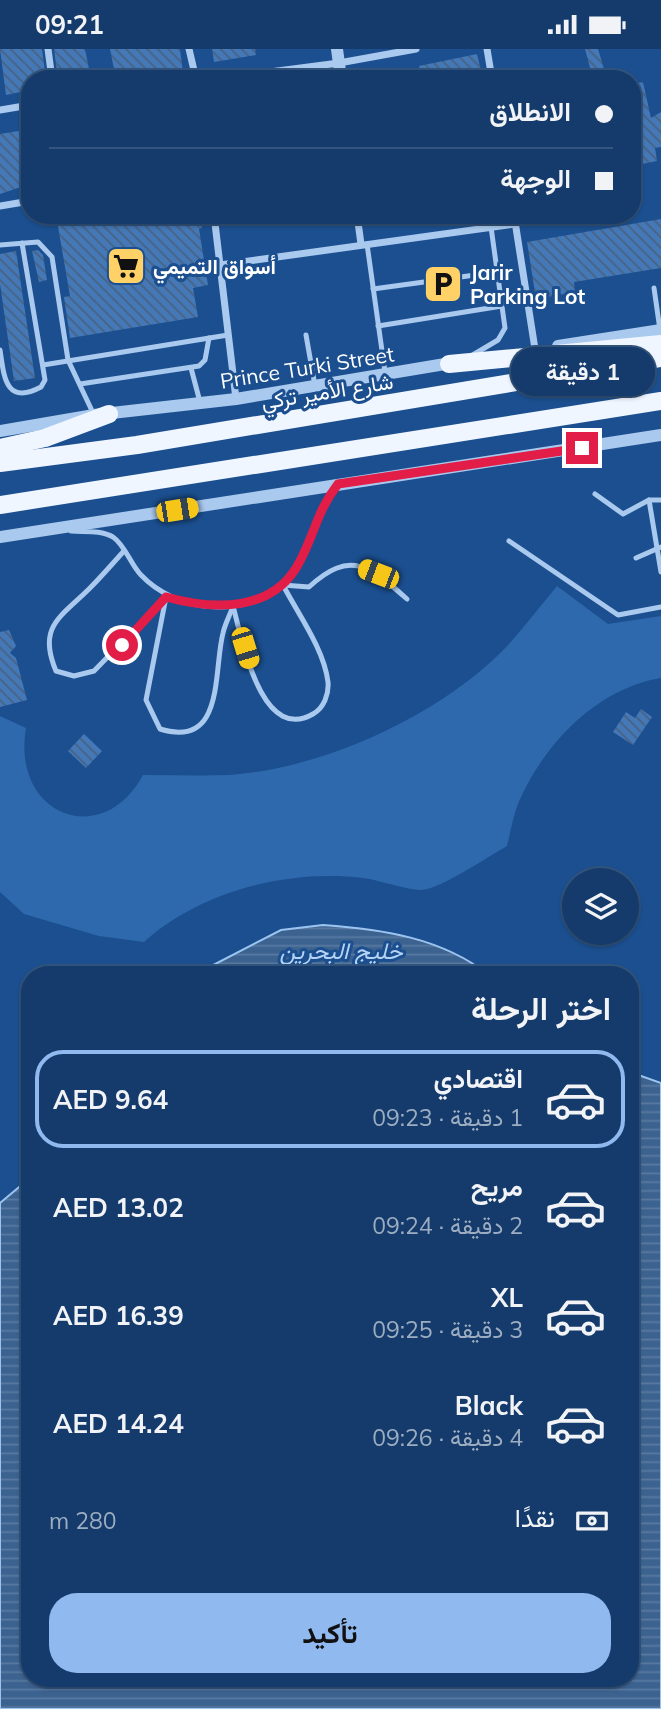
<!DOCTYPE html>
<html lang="ar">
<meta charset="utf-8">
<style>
:root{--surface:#143b6b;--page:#214673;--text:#f1f3f6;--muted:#9dadc1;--line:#33557e;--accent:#90b9f0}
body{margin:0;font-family:Mulish,Vazirmatn,sans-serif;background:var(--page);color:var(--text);direction:rtl;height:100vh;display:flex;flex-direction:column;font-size:26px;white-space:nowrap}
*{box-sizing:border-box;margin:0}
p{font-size:23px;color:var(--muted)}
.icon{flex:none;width:38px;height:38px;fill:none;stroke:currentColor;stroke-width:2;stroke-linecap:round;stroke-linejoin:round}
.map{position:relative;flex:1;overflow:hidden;direction:ltr}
.side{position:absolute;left:21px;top:917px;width:618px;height:721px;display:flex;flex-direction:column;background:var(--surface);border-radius:28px;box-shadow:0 2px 5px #0004,0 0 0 2px var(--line);direction:rtl}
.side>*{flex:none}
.hud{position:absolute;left:21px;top:21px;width:620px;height:154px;border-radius:28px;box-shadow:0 2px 5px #0004,0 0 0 2px var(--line);direction:rtl;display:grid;align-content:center;height:154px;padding:0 28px;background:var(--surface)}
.tools{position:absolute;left:562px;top:819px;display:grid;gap:14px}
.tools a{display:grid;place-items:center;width:77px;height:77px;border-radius:50%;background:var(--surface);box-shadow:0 2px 5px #0004,0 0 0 2px var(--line);font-size:35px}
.end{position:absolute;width:32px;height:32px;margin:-16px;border:9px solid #e11d48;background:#fff;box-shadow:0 0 0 4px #fff}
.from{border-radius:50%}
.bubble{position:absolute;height:49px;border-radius:24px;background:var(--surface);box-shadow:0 2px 5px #0004,0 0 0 2px var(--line);font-size:23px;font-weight:700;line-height:49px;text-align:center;direction:rtl}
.car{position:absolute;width:21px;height:42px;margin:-21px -10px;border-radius:9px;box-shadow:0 0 5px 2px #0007;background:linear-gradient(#f5c518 24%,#345 0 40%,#f5c518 0 76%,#345 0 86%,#f5c518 0)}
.hud b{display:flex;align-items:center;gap:24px;height:66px;font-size:26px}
.hud b+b{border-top:2px solid var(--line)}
.hud i{width:18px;height:18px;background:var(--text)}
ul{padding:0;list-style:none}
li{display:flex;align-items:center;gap:21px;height:98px;margin:0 14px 10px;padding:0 14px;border:4px solid transparent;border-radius:28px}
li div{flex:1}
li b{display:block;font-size:26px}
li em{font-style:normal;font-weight:700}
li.active{border-color:var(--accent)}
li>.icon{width:63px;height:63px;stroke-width:1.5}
h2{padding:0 28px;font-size:32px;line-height:84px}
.pay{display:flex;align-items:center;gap:18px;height:77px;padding:0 28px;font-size:26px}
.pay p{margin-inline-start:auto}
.cta{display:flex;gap:14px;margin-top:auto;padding:14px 28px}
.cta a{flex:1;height:80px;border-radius:28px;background:var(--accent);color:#111;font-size:28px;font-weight:700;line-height:80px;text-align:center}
.status{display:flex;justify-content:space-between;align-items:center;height:49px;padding:0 35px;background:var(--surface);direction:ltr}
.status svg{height:19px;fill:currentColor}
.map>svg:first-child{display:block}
.green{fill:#2e69ad}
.water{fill:url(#water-rules);stroke:#9cc4f0;stroke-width:2}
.building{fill:url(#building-back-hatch)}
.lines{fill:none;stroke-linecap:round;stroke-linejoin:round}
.service{stroke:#a9c9ee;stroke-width:5}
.minor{stroke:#a9c9ee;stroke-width:7}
.tertiary{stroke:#a9c9ee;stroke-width:12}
.primary{stroke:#f0f6ff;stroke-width:18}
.route{stroke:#e11d48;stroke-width:9}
.labels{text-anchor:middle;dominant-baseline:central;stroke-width:6;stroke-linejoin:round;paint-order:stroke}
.poi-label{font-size:21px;font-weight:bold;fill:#fff;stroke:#1b4f8f;text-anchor:start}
.street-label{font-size:21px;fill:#fff;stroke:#1b4f8f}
.water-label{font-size:23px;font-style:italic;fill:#b5d3f5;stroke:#1b4f8f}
</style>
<div class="status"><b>09:21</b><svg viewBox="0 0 49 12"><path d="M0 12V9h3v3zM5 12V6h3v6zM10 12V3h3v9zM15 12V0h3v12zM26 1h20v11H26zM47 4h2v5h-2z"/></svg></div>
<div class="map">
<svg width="661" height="1660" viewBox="0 0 661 1660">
<defs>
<pattern id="water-rules" width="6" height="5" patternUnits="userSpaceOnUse" patternTransform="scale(1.75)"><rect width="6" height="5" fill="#3c6290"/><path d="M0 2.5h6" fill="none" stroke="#597aa1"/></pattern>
<pattern id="building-back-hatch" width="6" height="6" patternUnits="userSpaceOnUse" patternTransform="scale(1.75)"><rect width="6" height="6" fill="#4478b7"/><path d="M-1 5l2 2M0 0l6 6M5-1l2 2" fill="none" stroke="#486282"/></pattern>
</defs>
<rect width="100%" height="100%" fill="#1b4f8f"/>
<path class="green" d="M557,537L608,575L661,567V629C599,639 548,691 522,746C514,761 511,781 507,797C489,807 439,841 421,841C407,841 379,831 363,829C288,820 201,842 144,893L99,887L24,865L0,843V667L26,679C11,766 102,802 143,726C172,726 201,727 229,726C324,720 445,664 509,595C526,576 541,556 557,537Z"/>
<g class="water">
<path d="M323,876C382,880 442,889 489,926H194L281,881Z"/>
<path d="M630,1023L661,1034V1660H0V1154L30,1129V1629H630Z"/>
</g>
<g class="building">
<path d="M0,0H42L46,30H30V41L6,46Z"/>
<path d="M54,0H85L91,30H58Z"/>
<path d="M110,0H180L183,23L116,30Z"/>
<path d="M212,0H255L256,6L214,13Z"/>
<path d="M585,0H598L607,30H593Z"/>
<path d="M477,5L483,30H422L419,17Z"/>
<path d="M643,33L651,69L661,63V98L655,99L657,112L632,117V35Z"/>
<path d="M30,80V135L0,145V85Z"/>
<path d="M56,166H200L202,179L199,180L208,236L193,239L198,268L70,289L64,248L70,247Z"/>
<path d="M661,170V219L574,233L575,243L536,250L527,193Z"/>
<path d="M38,201L43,206L47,231L39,233L32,202Z"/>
<path d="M16,202L35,329L14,332L0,235V205Z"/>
<path d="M9,581L16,597L10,604L16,609L27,651L0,658V583Z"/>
<path d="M641,660L652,668L633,696L613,683L626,663L635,669Z"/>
<path d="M84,685L102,702L86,719L68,702Z"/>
</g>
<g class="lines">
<g class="service">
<path d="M367,195L385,323"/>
<path d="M0,196L38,193L52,208L68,311L94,366"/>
<path d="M654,239L660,281"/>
<path d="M373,240L497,223"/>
<path d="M378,277L502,257"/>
<path d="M306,286L315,337"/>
<path d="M0,301C4,327 5,357 41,338L45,331L22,194"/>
<path d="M471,307L498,291L505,279L491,178"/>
<path d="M43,316L228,286"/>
<path d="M191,319L200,353"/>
<path d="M80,335L199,317L205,311L209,289"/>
<path d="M595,445L623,465L649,451H661"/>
<path d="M649,451L661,523"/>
<path d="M71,482C85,483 101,481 113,488C125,496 131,516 141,526C176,563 242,570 282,536C310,514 312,468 335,439"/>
<path d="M509,492L618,566L661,558"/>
<path d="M124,502C113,514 102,527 90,539C61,568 37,577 56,622L74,627L94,622L166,548"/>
<path d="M636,509L661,498"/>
<path d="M283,536L309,538C350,500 370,517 407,550"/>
<path d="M166,548L146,651L160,680C225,700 213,623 223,584C225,575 230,566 233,557"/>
<path d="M233,557C242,590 261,695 313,665C324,659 329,645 328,633C324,600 298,565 283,536"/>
</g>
<g class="minor">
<path d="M48,0L52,30"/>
<path d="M189,0L196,30"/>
<path d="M487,0L492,30"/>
<path d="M216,30L339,14L416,0"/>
<path d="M0,61L30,56"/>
<path d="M0,157L30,152"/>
<path d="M214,166L236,350"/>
<path d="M357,166L361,195"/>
<path d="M514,166L535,300"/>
<path d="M220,216L515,175"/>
</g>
<g class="tertiary">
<path d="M337,0L341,30"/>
<path d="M558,297L661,281"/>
<path d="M0,382L94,366L236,350L457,313"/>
<path d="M0,488L661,386"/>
</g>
<g class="primary">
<path d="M449,315L661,295"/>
<path d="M0,399L45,389L109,365"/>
<path d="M0,414L137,396L661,309"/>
<path d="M0,456L661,352"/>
</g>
</g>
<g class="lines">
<path class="route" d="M122,596L166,548C213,561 274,564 300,512C315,484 317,462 338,435L582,399"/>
</g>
<defs>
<g id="supermarket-square" transform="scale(2.0125)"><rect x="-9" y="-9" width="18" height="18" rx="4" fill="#ffd166" stroke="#1b4f8f"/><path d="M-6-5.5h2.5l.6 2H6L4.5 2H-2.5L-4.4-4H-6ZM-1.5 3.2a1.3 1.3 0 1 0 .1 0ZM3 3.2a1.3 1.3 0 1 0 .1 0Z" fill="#111"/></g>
<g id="parking-square" transform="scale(2.0125)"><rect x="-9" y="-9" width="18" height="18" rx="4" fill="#ffd166" stroke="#1b4f8f"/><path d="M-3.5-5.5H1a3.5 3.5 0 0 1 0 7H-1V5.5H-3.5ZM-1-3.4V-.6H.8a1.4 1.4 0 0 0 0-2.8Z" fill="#111"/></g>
</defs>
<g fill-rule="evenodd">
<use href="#supermarket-square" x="126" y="217"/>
<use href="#parking-square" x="443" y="235"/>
</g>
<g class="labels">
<g class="poi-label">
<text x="153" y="217">أسواق التميمي</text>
<text x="470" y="223">Jarir<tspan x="470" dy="24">Parking Lot</tspan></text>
</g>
<g class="street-label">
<text transform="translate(307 318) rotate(-9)">Prince Turki Street</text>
<text transform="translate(327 342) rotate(-9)">شارع الأمير تركي</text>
</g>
<g class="water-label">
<text x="341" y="901">خليج البحرين</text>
</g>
</g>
</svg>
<div class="tools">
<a><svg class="icon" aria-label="layers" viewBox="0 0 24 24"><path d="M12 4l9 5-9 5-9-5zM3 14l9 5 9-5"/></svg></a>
</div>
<i class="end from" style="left:122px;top:596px"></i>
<i class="end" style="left:582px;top:399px"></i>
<div class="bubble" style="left:511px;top:298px;width:144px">1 دقيقة</div>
<i class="car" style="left:177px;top:461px;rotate:81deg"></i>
<i class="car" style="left:378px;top:525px;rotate:291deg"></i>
<i class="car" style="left:245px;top:599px;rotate:163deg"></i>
<div class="hud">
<b><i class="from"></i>الانطلاق</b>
<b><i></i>الوجهة</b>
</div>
<section class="side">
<h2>اختر الرحلة</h2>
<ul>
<li class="active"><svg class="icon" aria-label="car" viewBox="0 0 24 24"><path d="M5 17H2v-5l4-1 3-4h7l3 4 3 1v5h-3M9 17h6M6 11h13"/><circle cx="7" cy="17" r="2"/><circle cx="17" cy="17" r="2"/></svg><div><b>اقتصادي</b><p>1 دقيقة · 09:23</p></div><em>AED 9.64</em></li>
<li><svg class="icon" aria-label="car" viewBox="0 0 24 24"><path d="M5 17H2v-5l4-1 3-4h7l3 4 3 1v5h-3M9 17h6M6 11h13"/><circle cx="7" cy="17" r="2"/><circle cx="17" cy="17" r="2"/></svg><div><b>مريح</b><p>2 دقيقة · 09:24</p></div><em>AED 13.02</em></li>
<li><svg class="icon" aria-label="car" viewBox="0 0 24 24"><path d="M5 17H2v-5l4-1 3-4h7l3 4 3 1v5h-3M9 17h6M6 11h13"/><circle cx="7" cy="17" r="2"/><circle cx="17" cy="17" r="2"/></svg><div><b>XL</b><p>3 دقيقة · 09:25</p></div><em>AED 16.39</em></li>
<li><svg class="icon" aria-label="car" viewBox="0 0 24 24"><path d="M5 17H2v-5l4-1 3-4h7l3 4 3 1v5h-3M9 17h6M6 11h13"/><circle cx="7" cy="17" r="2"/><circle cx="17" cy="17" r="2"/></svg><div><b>Black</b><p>4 دقيقة · 09:26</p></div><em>AED 14.24</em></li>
</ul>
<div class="pay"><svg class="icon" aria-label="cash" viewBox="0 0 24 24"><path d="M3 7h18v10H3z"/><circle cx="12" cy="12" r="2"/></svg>نقدًا<p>280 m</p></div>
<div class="cta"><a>تأكيد</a></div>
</section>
</div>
